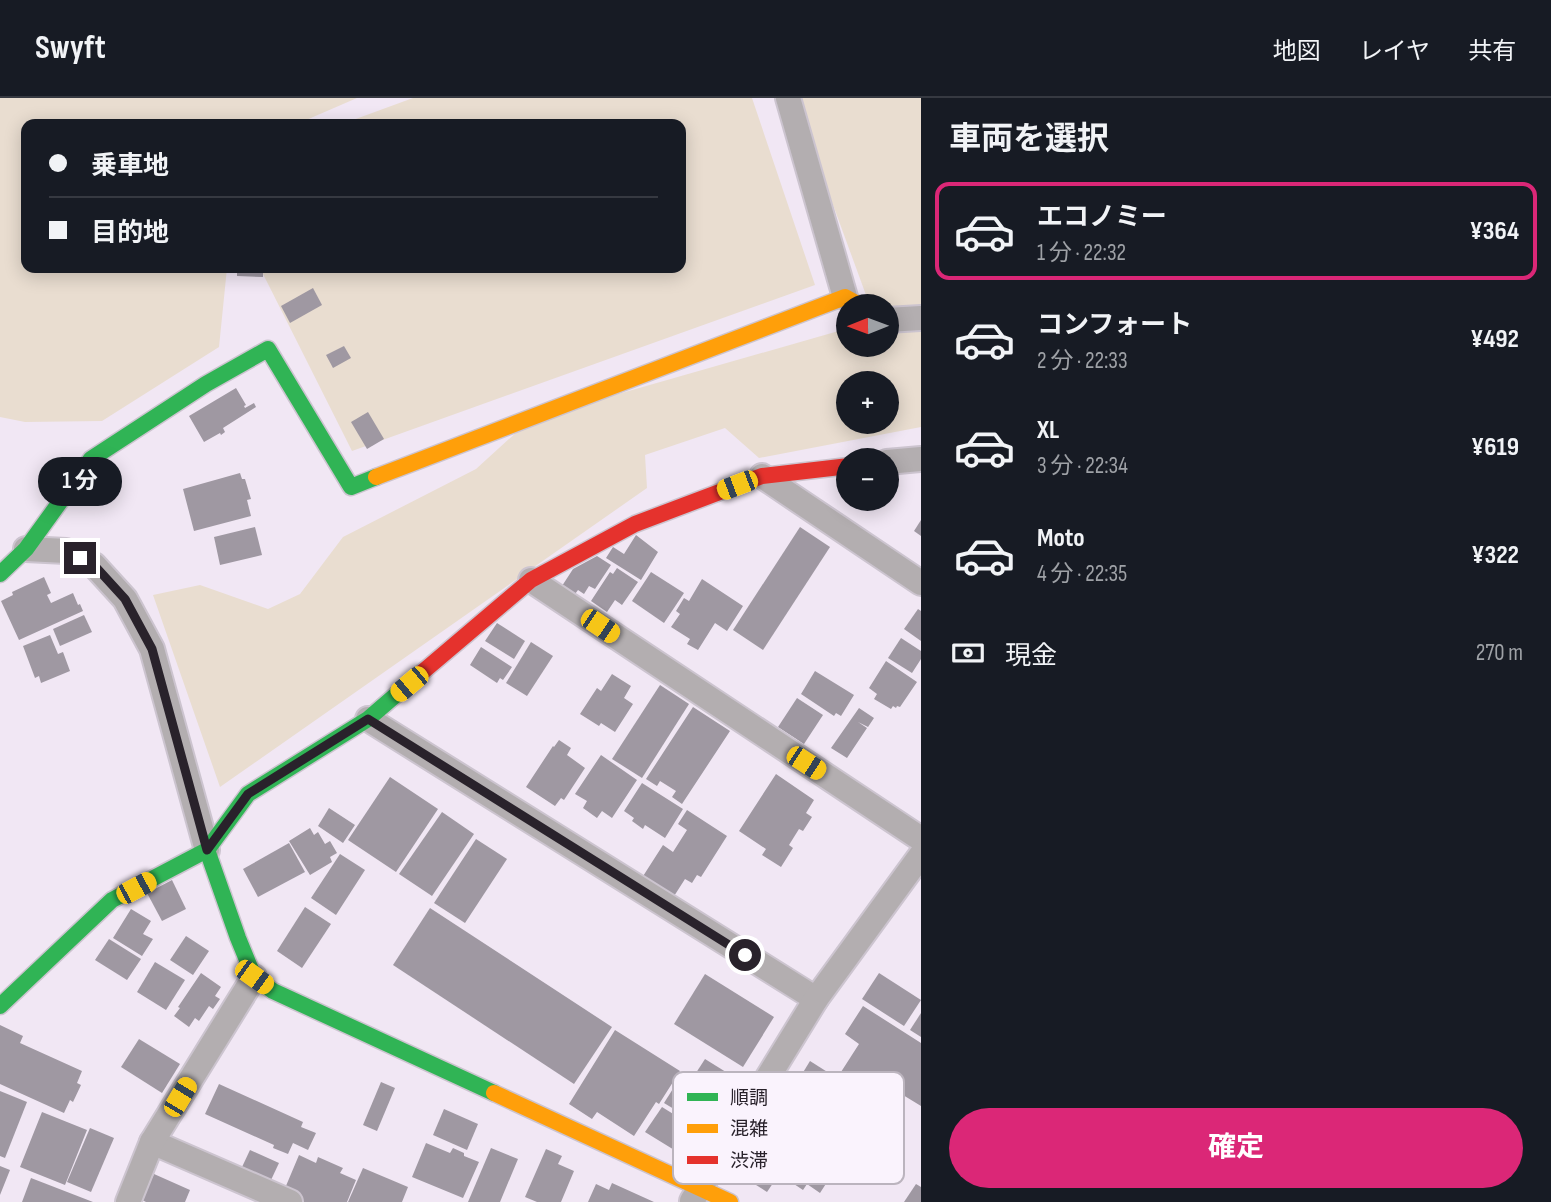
<!DOCTYPE html>
<html lang="ja">
<meta charset="utf-8">
<style>
:root{--surface:#171b24;--page:#242831;--text:#f1f3f6;--muted:#9ea1a6;--line:#363941;--accent:#db2777}
body{margin:0;font-family:"Sofia Sans Condensed","Noto Sans JP",sans-serif;background:var(--page);color:var(--text);height:100vh;display:flex;flex-direction:column;font-size:26px;white-space:nowrap}
*{box-sizing:border-box;margin:0}
p{font-size:23px;color:var(--muted)}
.icon{flex:none;width:38px;height:38px;fill:none;stroke:currentColor;stroke-width:2;stroke-linecap:round;stroke-linejoin:round}
.map{position:relative;flex:1;overflow:hidden}
.side{display:flex;flex-direction:column;background:var(--surface);width:630px}
.side>*{flex:none}
.hud{position:absolute;left:21px;top:21px;width:665px;height:154px;border-radius:14px;box-shadow:0 4px 18px #0003;display:grid;align-content:center;height:154px;padding:0 28px;background:var(--surface)}
.needle{width:46px;rotate:269deg}
.controls{position:absolute;left:836px;top:196px;display:grid;gap:14px}
.controls a{display:grid;place-items:center;width:63px;height:63px;border-radius:50%;background:var(--surface);box-shadow:0 4px 18px #0003;font-size:35px}
.end{position:absolute;width:32px;height:32px;margin:-16px;border:9px solid #29222b;background:#fff;box-shadow:0 0 0 4px #fff}
.from{border-radius:50%}
.bubble{position:absolute;height:49px;border-radius:24px;background:var(--surface);box-shadow:0 4px 18px #0003;font-size:23px;font-weight:700;line-height:49px;text-align:center}
.car{position:absolute;width:21px;height:42px;margin:-21px -10px;border-radius:9px;box-shadow:0 0 5px 2px #0007;background:linear-gradient(#f5c518 24%,#345 0 40%,#f5c518 0 76%,#345 0 86%,#f5c518 0)}
.hud b{display:flex;align-items:center;gap:24px;height:66px;font-size:26px}
.hud b+b{border-top:2px solid var(--line)}
.hud i{width:18px;height:18px;background:var(--text)}
ul{padding:0;list-style:none}
li{display:flex;align-items:center;gap:21px;height:98px;margin:0 14px 10px;padding:0 14px;border:4px solid transparent;border-radius:14px}
li div{flex:1}
li b{display:block;font-size:26px}
li em{font-style:normal;font-weight:700}
li.selected{border-color:var(--accent)}
li>.icon{width:63px;height:63px;stroke-width:1.5}
h2{padding:0 28px;font-size:32px;line-height:84px}
.pay{display:flex;align-items:center;gap:18px;height:77px;padding:0 28px;font-size:26px}
.pay p{margin-inline-start:auto}
.button{display:flex;gap:14px;margin-top:auto;padding:14px 28px}
.button a{flex:1;height:80px;border-radius:42px;background:var(--accent);color:#fff;font-size:28px;font-weight:700;line-height:80px;text-align:center}
header{display:flex;align-items:center;gap:42px;box-sizing:border-box;height:98px;padding:0 35px;background:var(--surface);border-bottom:2px solid var(--line)}
header strong{font-size:33px}
nav{display:flex;gap:38px;margin-inline-start:auto;font-size:24px}
main{display:flex;flex:1;min-height:0}
.map>svg:first-child{display:block}
.green{fill:#e9ddd0;fill-rule:evenodd}
.building{fill:#9f98a2}
.lines{fill:none;stroke-linecap:round;stroke-linejoin:round}
.street-casing{stroke:#ccc4cf;stroke-width:28}
.fast-casing{stroke:#ccc4cf;stroke-width:19}
.slow-casing{stroke:#ccc4cf;stroke-width:19}
.jam-casing{stroke:#ccc4cf;stroke-width:19}
.street{stroke:#b3aeb0;stroke-width:24}
.fast{stroke:#30b455;stroke-width:16}
.slow{stroke:#ff9f0a;stroke-width:16}
.jam{stroke:#e5322d;stroke-width:16}
.route{stroke:#29222b;stroke-width:9}
.key{fill:#faf3fd;stroke:#bbb4be;stroke-width:2}
.key-label{font-size:19px;fill:#29222b}
</style>
<header>
<strong>Swyft</strong>
<nav><a>地図</a><a>レイヤ</a><a>共有</a></nav>
</header>
<main>
<div class="map">
<svg width="921" height="1104" viewBox="0 0 921 1104">
<rect width="100%" height="100%" fill="#f1e7f4"/>
<g class="green">
<path d="M0,0H357L297,26H26V170H227L219,249L102,323L25,324L0,319Z"/>
<path d="M413,0H752L815,187L352,353L260,170H681V26H342Z"/>
<path d="M794,0H921V329L759,360L725,330L645,357L647,390L220,689L153,497L200,487L268,511L300,496L343,439L476,371L531,321L849,230V247H887V208H870ZM849,285H887V324H849Z"/>
</g>
<g class="building">
<path d="M237,170H263V179L237,178Z"/>
<path d="M313,190L322,207L290,225L281,208Z"/>
<path d="M344,248L351,260L333,270L326,257Z"/>
<path d="M236,290L246,307L244,308L245,310L254,305L256,309L223,330L225,334L221,337L220,335L204,344L189,318Z"/>
<path d="M368,314L384,341L367,351L351,324Z"/>
<path d="M240,375L242,381H245L251,401L247,402L251,418L194,433L183,391Z"/>
<path d="M921,422V438L914,433Z"/>
<path d="M255,429L262,457L220,467L214,439Z"/>
<path d="M800,429L830,449L763,552L733,532Z"/>
<path d="M636,437L658,454L641,482L606,460L613,449L624,456Z"/>
<path d="M597,458L611,467L595,491L589,488L584,496L578,492L575,496L562,488L573,471Z"/>
<path d="M617,470L638,484L622,507L615,502L607,514L591,503L610,474L613,476Z"/>
<path d="M651,474L684,495L664,525L632,503Z"/>
<path d="M44,479L51,495L47,497L51,505L73,495L78,507L80,506L83,513L19,542L1,503L13,497L12,494Z"/>
<path d="M702,481L743,508L727,533L715,525L698,552L687,546L690,541L671,529L680,516L676,513L684,500L689,503Z"/>
<path d="M918,511L921,513V543L904,531Z"/>
<path d="M84,517L92,534L60,548L53,531Z"/>
<path d="M497,525L525,543L514,561L485,543Z"/>
<path d="M50,537L58,556L63,554L70,573L41,585L39,578L35,580L23,548Z"/>
<path d="M901,540L921,553V561L912,575L888,560Z"/>
<path d="M531,544L553,558L527,598L506,585Z"/>
<path d="M481,549L512,569L503,582L500,580L497,585L470,567Z"/>
<path d="M886,563L917,584L900,609L897,608L896,610L893,608L891,611L874,601L877,596L869,590Z"/>
<path d="M815,573L854,597L841,618L836,615L834,618L801,596Z"/>
<path d="M612,576L631,588L624,600L633,606L615,634L601,625L599,628L580,616L597,590L601,593Z"/>
<path d="M660,587L689,606L642,680L612,661Z"/>
<path d="M797,600L823,617L804,646L778,629Z"/>
<path d="M693,609L730,633L682,706L672,699L676,693L660,683L657,688L646,681Z"/>
<path d="M859,610L874,620L868,629L858,624L867,630L847,660L831,650Z"/>
<path d="M559,642L571,650L567,657L585,670L564,702L561,700L555,708L526,689L553,648L554,649Z"/>
<path d="M601,657L637,682L612,720L602,713L597,720L583,710L587,703L575,696Z"/>
<path d="M776,676L814,702L806,715L812,719L803,733L799,731L789,747L793,750L781,769L762,757L766,751L739,733Z"/>
<path d="M390,679L438,711L396,774L348,742Z"/>
<path d="M642,685L683,711L665,740L645,727L643,731L632,723L634,720L624,713Z"/>
<path d="M329,710L355,727L343,745L318,728Z"/>
<path d="M687,712L727,738L701,779L697,777L692,785L685,781L669,806L638,786L663,747L673,754L687,732L678,726Z"/>
<path d="M442,714L474,736L432,798L399,776Z"/>
<path d="M310,730L314,737L318,734L325,746L330,743L337,755L330,759L332,764L310,777L289,743Z"/>
<path d="M476,741L507,761L465,825L434,805Z"/>
<path d="M289,745L305,774L258,799L243,771Z"/>
<path d="M340,756L365,772L336,817L311,800Z"/>
<path d="M172,782L186,811L162,823L147,795Z"/>
<path d="M305,809L331,826L302,870L277,853Z"/>
<path d="M430,810L612,929L574,986L393,867Z"/>
<path d="M131,811L151,823L143,836L153,841L142,858L113,840Z"/>
<path d="M186,838L209,853L193,877L170,862Z"/>
<path d="M109,841L141,861L127,882L95,862Z"/>
<path d="M155,864L185,882L166,912L137,894Z"/>
<path d="M201,875L221,889L215,898L220,901L213,911L209,908L199,923L195,920L189,929L174,918L180,910L178,909Z"/>
<path d="M879,875L921,902L904,928L862,901Z"/>
<path d="M705,876L774,919L743,969L674,926Z"/>
<path d="M863,908L921,945V1008L903,997L895,1009L841,974L859,946L845,936Z"/>
<path d="M921,915V939L910,932Z"/>
<path d="M0,927L23,938L20,945L82,973L77,985L81,987L73,1004L70,1002L64,1015L0,986Z"/>
<path d="M615,932L680,973L659,1006L656,1004L634,1038L597,1014L592,1021L569,1006Z"/>
<path d="M139,941L180,966L162,995L121,969Z"/>
<path d="M705,961L742,984L731,1002L694,978Z"/>
<path d="M810,963L840,982L815,1023L785,1004Z"/>
<path d="M681,978L719,1001L702,1028L664,1005Z"/>
<path d="M381,984L395,990L377,1033L363,1027Z"/>
<path d="M219,986L303,1024L301,1029L316,1035L308,1052L293,1045L288,1056L273,1050L274,1047L205,1016Z"/>
<path d="M0,993L27,1004L5,1060L0,1058Z"/>
<path d="M843,997L871,1016L820,1095L807,1086L803,1092L788,1082Z"/>
<path d="M662,1009L699,1032L684,1058L645,1034Z"/>
<path d="M444,1011L478,1026L467,1052L433,1037Z"/>
<path d="M42,1014L87,1032L65,1087L20,1069Z"/>
<path d="M779,1029L801,1044L767,1094L745,1080Z"/>
<path d="M90,1030L114,1040L91,1094L67,1084Z"/>
<path d="M426,1045L450,1055L453,1050L464,1055V1058L479,1064L463,1100L412,1079Z"/>
<path d="M491,1050L518,1061L500,1104H468Z"/>
<path d="M546,1051L562,1058L558,1066L574,1073L561,1104H537L525,1099Z"/>
<path d="M250,1052L279,1065L271,1082L242,1069Z"/>
<path d="M299,1057L316,1065L318,1059L343,1070L340,1075L356,1082L347,1104H302L283,1095Z"/>
<path d="M0,1068L10,1072L0,1097Z"/>
<path d="M363,1070L408,1089L402,1104H348Z"/>
<path d="M154,1076L190,1092L185,1104H146L142,1102Z"/>
<path d="M31,1080L93,1104H22Z"/>
<path d="M612,1085L654,1104H588L596,1086L609,1092Z"/>
<path d="M916,1086L921,1089V1104H904Z"/>
</g>
<g class="lines">
<g class="street-casing">
<g id="street">
<path d="M788,0L845,199"/>
<path d="M887,222L921,220"/>
<path d="M887,364L921,361"/>
<path d="M762,378L921,485"/>
<path d="M26,451L66,453L94,467L125,501L152,551L207,752"/>
<path d="M531,482L921,741"/>
<path d="M368,621L816,901"/>
<path d="M152,1044L290,1104"/>
<path d="M692,1103L816,901L921,757"/>
<path d="M128,1104L152,1044L254,879"/>
</g>
</g>
<g class="fast-casing">
<g id="fast">
<path d="M0,476L26,451L91,361L206,286L268,251L351,389L376,379"/>
<path d="M207,752L238,840L254,879L273,893L494,995"/>
<path d="M0,908L112,802L207,752L248,696L368,621L419,577"/>
</g>
</g>
<g class="slow-casing">
<g id="slow">
<path d="M376,379L845,199L861,208"/>
<path d="M494,995L730,1104"/>
</g>
</g>
<g class="jam-casing">
<path id="jam" d="M419,577L531,482L635,426L762,378L849,368"/>
</g>
<use href="#street" class="street"/>
<use href="#fast" class="fast"/>
<use href="#slow" class="slow"/>
<use href="#jam" class="jam"/>
</g>
<g class="lines">
<path class="route" d="M80,460L94,467L125,501L152,551L207,752L248,696L368,621L745,857"/>
</g>
<rect x="673" y="974" width="231" height="112" rx="10" class="key"/>
<rect x="687" y="995" width="31" height="8" fill="#30b455"/>
<rect x="687" y="1026" width="31" height="9" fill="#ff9f0a"/>
<rect x="687" y="1058" width="31" height="8" fill="#e5322d"/>
<g class="key-label">
<text x="730" y="1006">順調</text>
<text x="730" y="1037">混雑</text>
<text x="730" y="1069">渋滞</text>
</g>
</svg>
<div class="controls">
<a><svg class="needle" viewBox="-14 -14 28 28"><path d="M0-13l5 13h-10z" fill="#e53935"/><path d="M0 13l5-13h-10z" fill="#9ea1a6"/></svg></a>
<a>+</a>
<a>−</a>
</div>
<i class="end from" style="left:745px;top:857px"></i>
<i class="end" style="left:80px;top:460px"></i>
<div class="bubble" style="left:38px;top:359px;width:84px">1 分</div>
<i class="car" style="left:737px;top:387px;rotate:249deg"></i>
<i class="car" style="left:600px;top:528px;rotate:124deg"></i>
<i class="car" style="left:409px;top:586px;rotate:230deg"></i>
<i class="car" style="left:806px;top:665px;rotate:123deg"></i>
<i class="car" style="left:136px;top:790px;rotate:62deg"></i>
<i class="car" style="left:254px;top:879px;rotate:126deg"></i>
<i class="car" style="left:180px;top:999px;rotate:31deg"></i>
<div class="hud">
<b><i class="from"></i>乗車地</b>
<b><i></i>目的地</b>
</div>
</div>
<section class="side">
<h2>車両を選択</h2>
<ul>
<li class="selected"><svg class="icon" aria-label="car" viewBox="0 0 24 24"><path d="M5 17H2v-5l4-1 3-4h7l3 4 3 1v5h-3M9 17h6M6 11h13"/><circle cx="7" cy="17" r="2"/><circle cx="17" cy="17" r="2"/></svg><div><b>エコノミー</b><p>1 分 · 22:32</p></div><em>¥364</em></li>
<li><svg class="icon" aria-label="car" viewBox="0 0 24 24"><path d="M5 17H2v-5l4-1 3-4h7l3 4 3 1v5h-3M9 17h6M6 11h13"/><circle cx="7" cy="17" r="2"/><circle cx="17" cy="17" r="2"/></svg><div><b>コンフォート</b><p>2 分 · 22:33</p></div><em>¥492</em></li>
<li><svg class="icon" aria-label="car" viewBox="0 0 24 24"><path d="M5 17H2v-5l4-1 3-4h7l3 4 3 1v5h-3M9 17h6M6 11h13"/><circle cx="7" cy="17" r="2"/><circle cx="17" cy="17" r="2"/></svg><div><b>XL</b><p>3 分 · 22:34</p></div><em>¥619</em></li>
<li><svg class="icon" aria-label="car" viewBox="0 0 24 24"><path d="M5 17H2v-5l4-1 3-4h7l3 4 3 1v5h-3M9 17h6M6 11h13"/><circle cx="7" cy="17" r="2"/><circle cx="17" cy="17" r="2"/></svg><div><b>Moto</b><p>4 分 · 22:35</p></div><em>¥322</em></li>
</ul>
<div class="pay"><svg class="icon" aria-label="cash" viewBox="0 0 24 24"><path d="M3 7h18v10H3z"/><circle cx="12" cy="12" r="2"/></svg>現金<p>270 m</p></div>
<div class="button"><a>確定</a></div>
</section>
</main>
